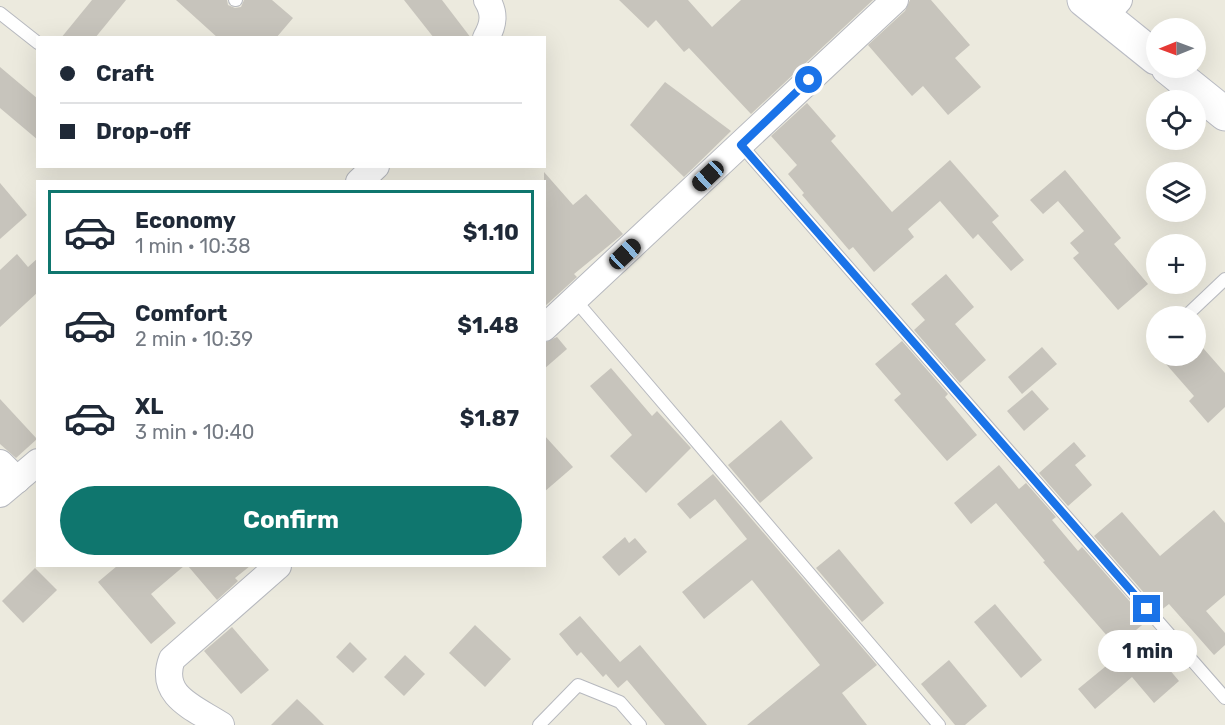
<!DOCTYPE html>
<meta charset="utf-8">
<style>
:root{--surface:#fff;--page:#f2f2f3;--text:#1f2937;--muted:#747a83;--line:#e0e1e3;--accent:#0f766e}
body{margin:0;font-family:Rubik,sans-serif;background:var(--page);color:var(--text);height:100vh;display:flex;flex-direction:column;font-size:22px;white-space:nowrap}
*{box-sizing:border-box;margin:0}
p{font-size:20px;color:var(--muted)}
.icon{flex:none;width:33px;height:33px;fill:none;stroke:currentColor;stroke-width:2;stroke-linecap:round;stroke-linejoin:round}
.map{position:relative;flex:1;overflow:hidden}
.details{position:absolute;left:36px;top:180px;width:510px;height:387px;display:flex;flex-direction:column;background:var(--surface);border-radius:0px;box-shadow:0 6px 24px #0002}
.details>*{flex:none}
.banner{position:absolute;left:36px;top:36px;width:510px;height:132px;border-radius:0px;box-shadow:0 6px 24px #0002;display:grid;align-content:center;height:132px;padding:0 24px;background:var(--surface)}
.needle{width:39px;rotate:269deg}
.controls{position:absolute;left:1146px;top:18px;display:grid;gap:12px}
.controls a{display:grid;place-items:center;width:60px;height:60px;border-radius:50%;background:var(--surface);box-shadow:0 6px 24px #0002;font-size:30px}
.end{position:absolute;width:27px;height:27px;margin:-14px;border:8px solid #1a73e8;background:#fff;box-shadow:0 0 0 3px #fff}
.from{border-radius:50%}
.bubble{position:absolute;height:42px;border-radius:21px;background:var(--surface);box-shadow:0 6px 24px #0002;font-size:20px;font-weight:700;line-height:42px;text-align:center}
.car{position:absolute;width:18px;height:36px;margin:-18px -9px;border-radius:8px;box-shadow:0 0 4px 2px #0007;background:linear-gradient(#222 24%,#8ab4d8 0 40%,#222 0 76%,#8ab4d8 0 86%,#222 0)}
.banner b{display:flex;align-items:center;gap:21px;height:57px;font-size:22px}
.banner b+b{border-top:2px solid var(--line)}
.banner i{width:15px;height:15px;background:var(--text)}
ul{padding:10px 0 0;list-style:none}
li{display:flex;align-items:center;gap:18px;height:84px;margin:0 12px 9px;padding:0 12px;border:3px solid transparent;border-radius:0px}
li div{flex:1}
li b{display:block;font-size:22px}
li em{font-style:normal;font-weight:700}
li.on{border-color:var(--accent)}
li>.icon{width:54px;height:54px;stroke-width:1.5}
.button{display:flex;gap:12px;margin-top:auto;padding:12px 24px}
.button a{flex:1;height:69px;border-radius:36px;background:var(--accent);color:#fff;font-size:24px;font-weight:700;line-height:69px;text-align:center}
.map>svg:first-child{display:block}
.building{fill:#c7c4bc}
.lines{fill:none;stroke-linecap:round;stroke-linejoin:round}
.lane-casing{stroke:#b7b9bf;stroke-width:14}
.street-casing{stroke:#b7b9bf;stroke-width:28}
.secondary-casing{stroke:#babcc4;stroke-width:35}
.lane{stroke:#fff;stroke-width:12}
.street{stroke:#fff;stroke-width:26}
.secondary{stroke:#fff;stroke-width:33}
.route{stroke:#1a73e8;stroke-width:8}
</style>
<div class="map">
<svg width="1225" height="725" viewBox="0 0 1225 725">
<rect width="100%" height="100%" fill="#eceade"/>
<g class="building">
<path d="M92,0H126L95,38H61Z"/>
<path d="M176,0H227L228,5L235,8L241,7L244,0H272L293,18L276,38H218Z"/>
<path d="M404,0H442L471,38H434Z"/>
<path d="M619,0H688L712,27L741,0H873L751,114L689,48L684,52L656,20L648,28Z"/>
<path d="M910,0H931L970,45L955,58L981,87L948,115L923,86L912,96L868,45L905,11Z"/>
<path d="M0,67L38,99V140L0,108Z"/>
<path d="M665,82L731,131L684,177L630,125Z"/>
<path d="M807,103L836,136L831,141L892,212L950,160L999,216L992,222L1024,260L1011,271L978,234L973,239L940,201L908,229L914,237L874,272L853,247L849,250L802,195L804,193L788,174L797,165L771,136Z"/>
<path d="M1065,170L1121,238L1114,244L1148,284L1118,310L1073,258L1079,253L1070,243L1084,231L1058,201L1043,214L1030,200Z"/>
<path d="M544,172L573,205L586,194L623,234L574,274L577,277L544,307Z"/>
<path d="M0,183L27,215L0,239Z"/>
<path d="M17,254L28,267L38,258V292L0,327V270Z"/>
<path d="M946,274L974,307L955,324L986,360L960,383L914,330L925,320L911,304Z"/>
<path d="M557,337L567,349L544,369V343Z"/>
<path d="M1196,340L1225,373V407L1208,423L1189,401L1194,396L1159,356H1196Z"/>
<path d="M902,341L948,394L945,397L977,435L947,461L894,400L901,394L875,364Z"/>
<path d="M1042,347L1057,364L1022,394L1008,377Z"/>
<path d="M611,368L652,416L657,411L691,448L646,493L610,456L632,435L590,386Z"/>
<path d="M1032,390L1049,409L1024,431L1007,411Z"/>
<path d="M0,399L37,439L16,458L0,444Z"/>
<path d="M781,420L813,458L760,503L728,465Z"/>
<path d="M544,435L573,467L544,492Z"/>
<path d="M1074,442L1086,456L1075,465L1092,485L1068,506L1039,473Z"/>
<path d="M999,465L1019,489L1026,483L1056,517L1052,520L1078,551L1082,547L1147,621L1136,630L1179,681L1154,703L1132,677L1095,709L1078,689L1122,653L1043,562L1045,561L996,503L971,524L954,503Z"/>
<path d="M713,474L877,665L842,693L867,725H747L820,665L752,580L704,619L682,592L747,539L715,499L690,519L677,504Z"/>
<path d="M1214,510L1225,523V595L1206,611L1225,633V645L1214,655L1169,604L1160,611L1094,536L1122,512L1160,556Z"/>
<path d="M625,537L629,543L635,538L647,552L619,576L602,557Z"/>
<path d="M839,549L884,603L862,622L816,568Z"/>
<path d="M117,566H184L151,594L176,623L151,644L98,582Z"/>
<path d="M188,566H250L235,578L238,581L217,600Z"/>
<path d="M35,568L57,590L23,623L2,601Z"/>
<path d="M995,604L1042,660L1021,678L974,622Z"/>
<path d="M580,616L620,662L640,645L707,725H665L627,680L618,688L606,674L603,677L581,652L577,656L559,634Z"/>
<path d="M475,625L511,659L485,687L449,653Z"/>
<path d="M232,627L269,670L241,694L204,651Z"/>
<path d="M350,642L367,659L353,673L336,657Z"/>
<path d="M405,655L425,674L404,696L384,677Z"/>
<path d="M949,660L987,706L965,725H955L921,684Z"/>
<path d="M297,699L313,714L324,725H271Z"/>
</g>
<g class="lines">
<g class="lane-casing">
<g id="lane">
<path d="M235,0H236"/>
<path d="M0,13L38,43"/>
<path d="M741,145L1225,698"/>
<path d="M576,301L939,725"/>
<path d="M1187,315L1225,279"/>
<path d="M539,725L578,685L620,702L640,725"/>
</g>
</g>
<g class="street-casing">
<g id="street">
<path d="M1105,16L1119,0"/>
<path d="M486,38C494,24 495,13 487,0"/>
<path d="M359,182L376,166"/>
<path d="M544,328L895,0"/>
<path d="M0,463L17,480"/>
<path d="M0,494L38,462"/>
<path d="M221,725C195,708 158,696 172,659L278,566"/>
</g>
</g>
<g class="secondary-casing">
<g id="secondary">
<path d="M1084,0L1156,58"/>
<path d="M1168,68L1225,114"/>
</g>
</g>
<use href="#lane" class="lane"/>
<use href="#street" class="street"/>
<use href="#secondary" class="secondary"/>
</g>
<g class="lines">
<path class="route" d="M809,80L741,145L1147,609"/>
</g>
</svg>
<div class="controls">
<a><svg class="needle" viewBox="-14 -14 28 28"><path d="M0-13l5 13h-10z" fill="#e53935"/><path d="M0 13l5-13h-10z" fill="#747a83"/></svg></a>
<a><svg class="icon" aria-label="locate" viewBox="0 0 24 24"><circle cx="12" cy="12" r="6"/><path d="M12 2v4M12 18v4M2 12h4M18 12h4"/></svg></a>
<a><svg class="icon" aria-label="layers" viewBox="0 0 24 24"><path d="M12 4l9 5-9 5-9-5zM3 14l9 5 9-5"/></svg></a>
<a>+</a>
<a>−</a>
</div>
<i class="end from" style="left:809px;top:80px"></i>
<i class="end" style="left:1147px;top:609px"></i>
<div class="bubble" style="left:1098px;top:630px;width:99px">1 min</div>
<i class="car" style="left:708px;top:176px;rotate:227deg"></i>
<i class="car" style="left:625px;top:254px;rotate:47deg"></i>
<div class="banner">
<b><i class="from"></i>Craft</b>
<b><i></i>Drop-off</b>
</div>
<section class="details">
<ul>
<li class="on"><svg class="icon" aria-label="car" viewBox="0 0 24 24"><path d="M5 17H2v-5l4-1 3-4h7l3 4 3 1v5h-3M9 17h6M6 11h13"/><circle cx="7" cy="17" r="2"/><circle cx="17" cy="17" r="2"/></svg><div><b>Economy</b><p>1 min · 10:38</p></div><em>$1.10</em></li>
<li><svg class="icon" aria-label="car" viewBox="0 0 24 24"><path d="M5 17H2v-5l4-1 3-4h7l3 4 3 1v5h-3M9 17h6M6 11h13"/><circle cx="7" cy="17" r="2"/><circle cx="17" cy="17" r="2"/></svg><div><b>Comfort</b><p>2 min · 10:39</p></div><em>$1.48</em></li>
<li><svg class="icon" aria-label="car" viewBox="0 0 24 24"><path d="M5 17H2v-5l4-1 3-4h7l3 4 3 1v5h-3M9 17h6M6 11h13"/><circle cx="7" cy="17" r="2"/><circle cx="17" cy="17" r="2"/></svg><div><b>XL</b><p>3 min · 10:40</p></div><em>$1.87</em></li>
</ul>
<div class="button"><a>Confirm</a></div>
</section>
</div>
